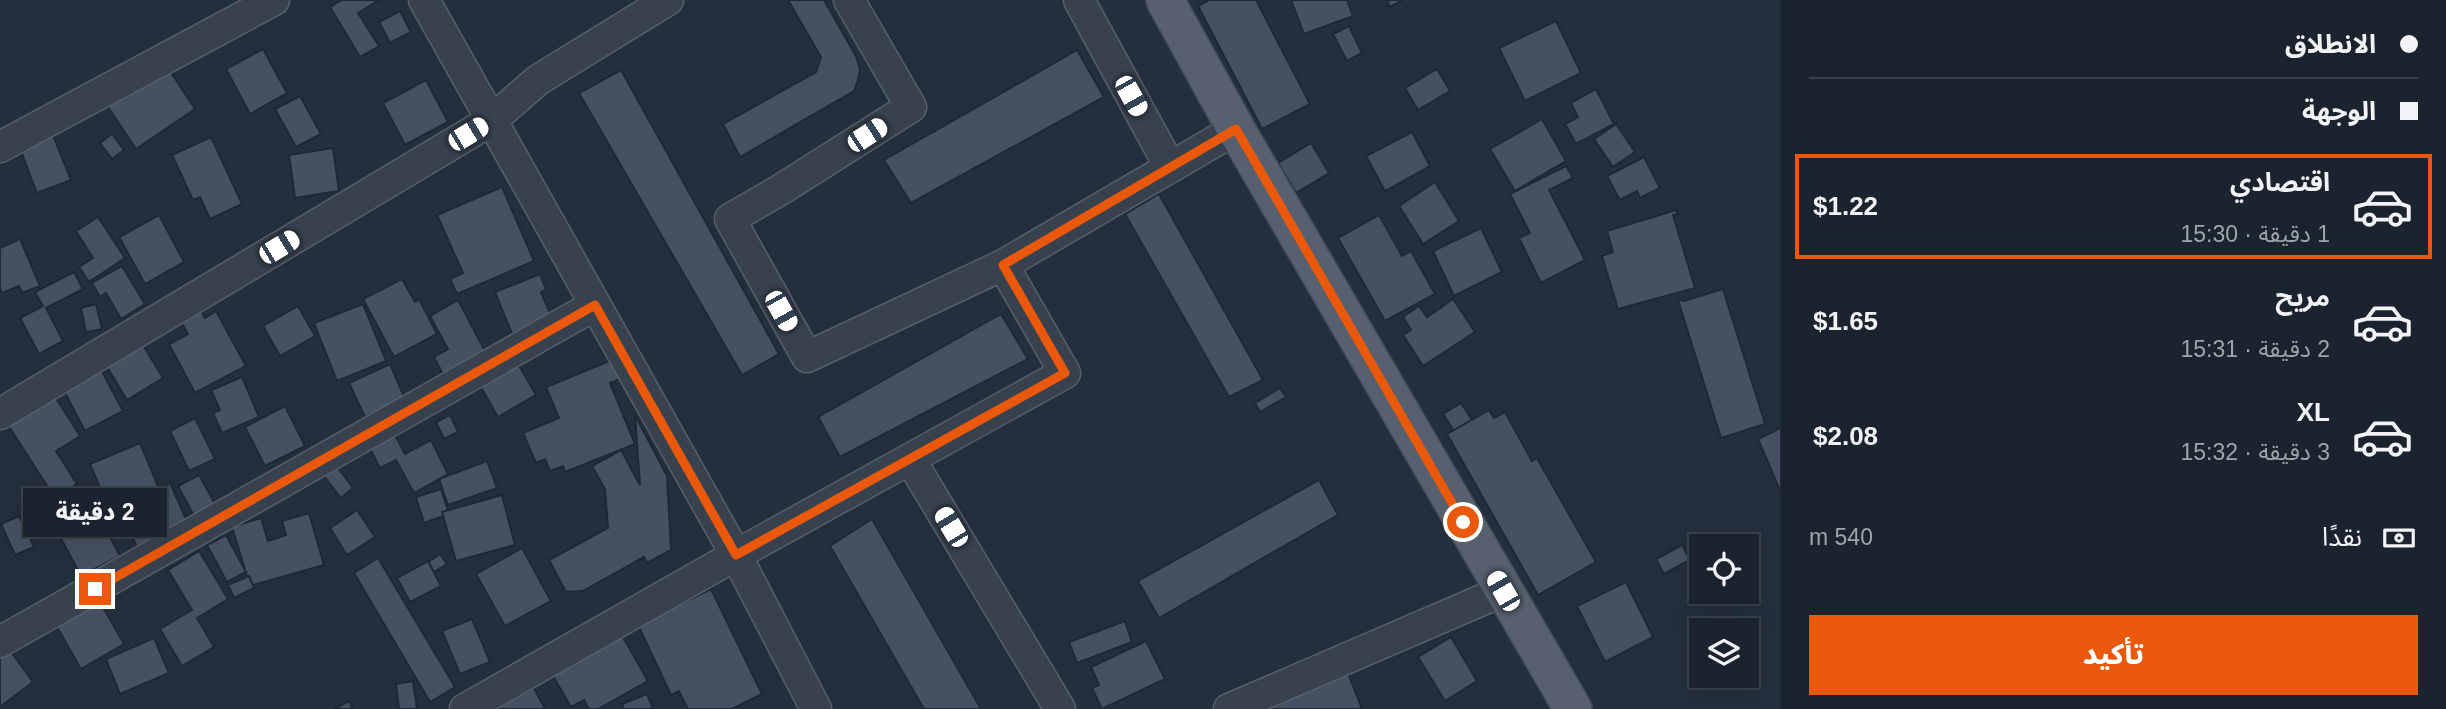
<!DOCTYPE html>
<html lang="ar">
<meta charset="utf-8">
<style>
:root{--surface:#1b232e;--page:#282f3a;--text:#f1f3f6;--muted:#a0a4aa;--line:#39404a;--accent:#ea580c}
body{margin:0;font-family:Helvetica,"Noto Sans Arabic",sans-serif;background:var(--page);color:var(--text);direction:rtl;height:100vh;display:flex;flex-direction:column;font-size:26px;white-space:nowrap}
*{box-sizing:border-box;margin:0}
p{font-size:23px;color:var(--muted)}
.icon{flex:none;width:38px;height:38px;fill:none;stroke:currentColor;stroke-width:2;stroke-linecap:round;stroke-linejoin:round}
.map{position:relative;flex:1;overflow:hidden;direction:ltr}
.details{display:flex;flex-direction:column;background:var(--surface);width:665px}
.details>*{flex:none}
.hud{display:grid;align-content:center;height:154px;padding:0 28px;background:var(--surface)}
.tools{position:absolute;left:1689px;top:534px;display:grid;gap:14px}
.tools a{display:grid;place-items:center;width:70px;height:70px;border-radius:0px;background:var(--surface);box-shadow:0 7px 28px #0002,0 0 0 2px var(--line);font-size:35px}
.end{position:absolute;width:32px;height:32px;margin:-16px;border:9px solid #ea580c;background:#fff;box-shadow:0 0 0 4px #fff}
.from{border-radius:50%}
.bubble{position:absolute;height:49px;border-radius:0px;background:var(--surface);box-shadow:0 7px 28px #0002,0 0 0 2px var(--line);font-size:23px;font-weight:800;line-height:49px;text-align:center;direction:rtl}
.car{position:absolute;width:21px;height:42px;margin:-21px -10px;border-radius:9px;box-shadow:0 0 5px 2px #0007;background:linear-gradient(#fff 24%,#345 0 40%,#fff 0 76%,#345 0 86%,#fff 0)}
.hud b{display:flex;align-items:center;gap:24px;height:66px;font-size:26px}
.hud b+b{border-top:2px solid var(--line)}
.hud i{width:18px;height:18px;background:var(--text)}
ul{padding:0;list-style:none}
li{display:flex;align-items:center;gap:21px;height:105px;margin:0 14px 10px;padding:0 14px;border:4px solid transparent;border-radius:0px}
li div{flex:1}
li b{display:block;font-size:26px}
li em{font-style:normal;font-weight:800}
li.current{border-color:var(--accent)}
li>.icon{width:63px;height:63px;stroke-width:1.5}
.pay{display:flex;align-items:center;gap:18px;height:77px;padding:0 28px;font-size:26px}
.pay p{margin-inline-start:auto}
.button{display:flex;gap:14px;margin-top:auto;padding:14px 28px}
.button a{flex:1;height:80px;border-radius:0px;background:var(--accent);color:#fff;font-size:28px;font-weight:800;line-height:80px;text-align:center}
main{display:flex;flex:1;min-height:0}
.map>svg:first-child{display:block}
.building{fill:#455162;stroke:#1f2835;stroke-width:2}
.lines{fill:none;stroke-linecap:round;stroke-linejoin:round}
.minor-casing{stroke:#565f6c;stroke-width:33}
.major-casing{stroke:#414a57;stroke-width:40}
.minor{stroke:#38414e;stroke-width:30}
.major{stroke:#56606e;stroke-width:37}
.route{stroke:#ea580c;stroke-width:9}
</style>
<main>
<section class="details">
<div class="hud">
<b><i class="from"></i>الانطلاق</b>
<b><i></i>الوجهة</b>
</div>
<ul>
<li class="current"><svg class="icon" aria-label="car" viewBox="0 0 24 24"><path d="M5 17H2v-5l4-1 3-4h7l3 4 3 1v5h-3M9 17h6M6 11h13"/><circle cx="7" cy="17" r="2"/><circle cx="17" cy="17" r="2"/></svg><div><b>اقتصادي</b><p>1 دقيقة · 15:30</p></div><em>$1.22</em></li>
<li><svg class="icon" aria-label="car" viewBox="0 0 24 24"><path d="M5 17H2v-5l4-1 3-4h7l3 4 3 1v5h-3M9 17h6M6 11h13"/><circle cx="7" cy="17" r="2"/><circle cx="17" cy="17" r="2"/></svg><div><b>مريح</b><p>2 دقيقة · 15:31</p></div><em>$1.65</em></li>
<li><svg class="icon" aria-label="car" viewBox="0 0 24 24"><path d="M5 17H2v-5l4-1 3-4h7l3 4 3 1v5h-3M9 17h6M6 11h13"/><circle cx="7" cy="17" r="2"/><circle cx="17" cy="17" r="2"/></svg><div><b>XL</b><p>3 دقيقة · 15:32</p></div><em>$2.08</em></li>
</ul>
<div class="pay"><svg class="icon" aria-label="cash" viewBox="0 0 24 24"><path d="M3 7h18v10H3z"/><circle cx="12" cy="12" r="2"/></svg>نقدًا<p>540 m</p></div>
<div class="button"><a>تأكيد</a></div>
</section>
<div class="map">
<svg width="1781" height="709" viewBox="0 0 1781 709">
<rect width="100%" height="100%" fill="#242f3e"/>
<g class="building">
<path d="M342,0H379L358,13L379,46L360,57L330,7Z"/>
<path d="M788,0H824L856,56L860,69L858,80L854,91L740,157L723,124L816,72L821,57Z"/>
<path d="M1209,0H1256L1310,104L1262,129L1198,6Z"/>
<path d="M1291,0H1347L1353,16L1304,34Z"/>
<path d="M1387,0H1403L1390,7Z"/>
<path d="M400,11L411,32L390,43L379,22Z"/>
<path d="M1556,21L1581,73L1525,101L1499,48Z"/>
<path d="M1349,26L1362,53L1347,61L1333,34Z"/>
<path d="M263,49L287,93L250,114L226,69Z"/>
<path d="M1077,50L1104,97L911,203L884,160Z"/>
<path d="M166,65L195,109L136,149L106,104Z"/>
<path d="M1437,69L1450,91L1418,110L1405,88Z"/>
<path d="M621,70L779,354L742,375L579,93Z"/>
<path d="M426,80L448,122L405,145L383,103Z"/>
<path d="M1596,89L1614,124L1576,144L1565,124L1578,117L1571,103Z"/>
<path d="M300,96L321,134L296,147L275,109Z"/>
<path d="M1542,119L1566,161L1515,191L1490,149Z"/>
<path d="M1616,124L1635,152L1613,167L1594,139Z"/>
<path d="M50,128L71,180L37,193L17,141Z"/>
<path d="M1412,132L1430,166L1385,191L1366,156Z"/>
<path d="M112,134L124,150L112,159L100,143Z"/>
<path d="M211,137L242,204L210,219L200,197L193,200L172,155Z"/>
<path d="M1311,143L1329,173L1296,193L1278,163Z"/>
<path d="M333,148L339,191L295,198L289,155Z"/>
<path d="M1644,157L1660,188L1640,198L1637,191L1620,200L1607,176Z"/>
<path d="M1566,166L1573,178L1549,190L1585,260L1541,283L1519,238L1530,233L1510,194Z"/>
<path d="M1435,182L1459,221L1423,244L1399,206Z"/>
<path d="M502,187L534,261L457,294L450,279L463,273L437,215Z"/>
<path d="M1159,194L1263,380L1229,397L1125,214Z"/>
<path d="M1676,210L1677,214L1673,215L1695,288L1618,309L1602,256L1613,252L1607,231Z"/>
<path d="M159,215L184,262L145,284L119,237Z"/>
<path d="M1379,215L1402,256L1411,251L1435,294L1385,321L1338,238Z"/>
<path d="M98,217L125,258L89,282L79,267L93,258L76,231Z"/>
<path d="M1481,228L1502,272L1454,296L1433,251Z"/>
<path d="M20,239L40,286L22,293L19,286L2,293L0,288V248Z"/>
<path d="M122,266L145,304L121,319L106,293L100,297L92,283Z"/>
<path d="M74,272L83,289L46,308L63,341L39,354L20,318L43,306L35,292Z"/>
<path d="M540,274L546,290L541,292L552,318L512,334L495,292Z"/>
<path d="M402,279L415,302L419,299L437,334L394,357L363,299Z"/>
<path d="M1723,289L1765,424L1721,438L1678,300L1684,301Z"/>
<path d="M1453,299L1475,332L1423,366L1403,335L1411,330L1403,317L1419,306L1427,317Z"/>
<path d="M458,300L486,353L444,376L434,357L448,349L430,316Z"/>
<path d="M96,304L102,329L86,332L81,308Z"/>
<path d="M363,304L386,361L337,381L314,323Z"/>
<path d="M198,305L205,318L216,311L246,366L195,393L169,344L188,334L178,316Z"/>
<path d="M298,306L315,336L280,356L263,326Z"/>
<path d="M1001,314L1028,359L840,457L818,417Z"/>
<path d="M140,340L163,378L127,400L104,362Z"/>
<path d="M513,355L536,395L498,417L475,377Z"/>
<path d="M612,360L620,379L610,383L635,444L565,472L563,466L550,471L545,459L536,463L523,433L559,418L546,387Z"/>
<path d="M98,364L123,411L85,431L60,383Z"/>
<path d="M390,364L405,399L365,417L349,383Z"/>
<path d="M242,377L259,417L222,433L213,413L220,410L211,390Z"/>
<path d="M1280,388L1286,397L1260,412L1255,403Z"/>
<path d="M52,392L80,436L56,451L77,484L55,498L6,422Z"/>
<path d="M1461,403L1472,420L1454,431L1443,414Z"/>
<path d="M285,406L305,446L265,466L245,427Z"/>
<path d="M1489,410L1494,418L1505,412L1532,461L1537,458L1596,562L1538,595L1447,434Z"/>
<path d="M450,415L458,432L444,439L436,422Z"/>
<path d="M635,415L667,476L671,550L647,563L644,557L583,591L566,592L549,560L608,528L605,489L592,466L621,450L640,485Z"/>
<path d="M195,418L215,459L189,471L170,431Z"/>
<path d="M390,426L405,454L431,440L448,474L414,493L396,460L380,468L365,439Z"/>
<path d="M1781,428V493L1758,439Z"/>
<path d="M140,443L158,486L108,507L90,464Z"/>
<path d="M487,461L497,488L448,505L439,479Z"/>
<path d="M336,465L353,488L341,498L323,475Z"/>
<path d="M199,475L219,511L198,523L178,486Z"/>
<path d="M1319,480L1338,515L1159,618L1138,581Z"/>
<path d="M170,483L190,528L139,551L118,507Z"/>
<path d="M441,489L449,514L424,523L416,497Z"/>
<path d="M502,495L515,545L456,561L442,512Z"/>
<path d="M89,497L120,556L81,576L50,518Z"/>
<path d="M357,510L375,537L347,555L330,528Z"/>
<path d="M309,513L324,565L250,586L232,527L261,518L268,541L286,535L282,521Z"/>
<path d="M19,516L34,547L15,555L1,524Z"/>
<path d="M872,519L981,709H924L830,546Z"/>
<path d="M226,535L246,572L227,582L207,545Z"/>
<path d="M1682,545L1690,560L1664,574L1656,559Z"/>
<path d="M522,548L551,601L505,626L476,574Z"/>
<path d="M199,551L228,599L197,618L214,647L182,666L160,629L192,610L168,570Z"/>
<path d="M440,554L447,564L434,572L428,562Z"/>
<path d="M378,558L455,687L430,702L354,573Z"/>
<path d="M428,561L441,586L410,602L397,578Z"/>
<path d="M249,576L254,588L234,598L228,585Z"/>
<path d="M1626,582L1653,637L1605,662L1577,606Z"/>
<path d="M711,589L762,694L732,709H688L679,691L671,695L638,625Z"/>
<path d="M96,595L124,644L81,669L53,620Z"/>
<path d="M472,619L490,662L460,674L442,631Z"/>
<path d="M1125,621L1132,642L1077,663L1069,642Z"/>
<path d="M619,630L648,681L598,709H589L584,700L571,707L549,669Z"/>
<path d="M1451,637L1477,681L1445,701L1418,657Z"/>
<path d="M154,638L169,673L120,694L106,659Z"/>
<path d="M1146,641L1165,679L1102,709L1092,688L1099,685L1091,667Z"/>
<path d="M4,642L33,682L0,707V645Z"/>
<path d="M1348,673L1362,709H1265Z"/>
<path d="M413,681L417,709H399L396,684Z"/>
<path d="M534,688L545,709H493Z"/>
<path d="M647,694L653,709H624L622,704Z"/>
<path d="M349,701L353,709H334Z"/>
</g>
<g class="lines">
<g class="minor-casing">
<g id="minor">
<path d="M424,0L736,555L816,709"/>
<path d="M849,0L911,107L780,190L730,219L807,357L1003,265"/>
<path d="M1079,0L1170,167"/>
<path d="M0,147L274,0"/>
<path d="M0,414L492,120L538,80L668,0"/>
<path d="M910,459L1060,709"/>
<path d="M0,642L595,305"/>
<path d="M465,709L736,555L1065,373L1003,265L1236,129"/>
<path d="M1229,709L1503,591"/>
</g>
</g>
<g class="major-casing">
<path id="major" d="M1165,0L1236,129L1573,709"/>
</g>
<use href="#minor" class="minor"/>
<use href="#major" class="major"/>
</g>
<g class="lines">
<path class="route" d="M95,589L595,305L736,555L1065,373L1003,265L1236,129L1463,522"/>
</g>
</svg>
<div class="tools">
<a><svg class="icon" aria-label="locate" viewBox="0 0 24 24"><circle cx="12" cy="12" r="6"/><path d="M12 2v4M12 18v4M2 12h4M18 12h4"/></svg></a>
<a><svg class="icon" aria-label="layers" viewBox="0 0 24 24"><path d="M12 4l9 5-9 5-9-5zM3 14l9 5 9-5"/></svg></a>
</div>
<i class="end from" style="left:1463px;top:522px"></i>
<i class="end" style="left:95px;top:589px"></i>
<div class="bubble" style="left:23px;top:488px;width:144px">2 دقيقة</div>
<i class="car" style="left:1131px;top:96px;rotate:151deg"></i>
<i class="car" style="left:468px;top:134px;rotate:59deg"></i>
<i class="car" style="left:867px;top:135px;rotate:57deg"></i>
<i class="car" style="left:279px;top:247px;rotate:59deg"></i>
<i class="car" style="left:781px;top:311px;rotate:151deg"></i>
<i class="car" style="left:951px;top:527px;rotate:329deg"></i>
<i class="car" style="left:1503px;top:591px;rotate:330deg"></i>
</div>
</main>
